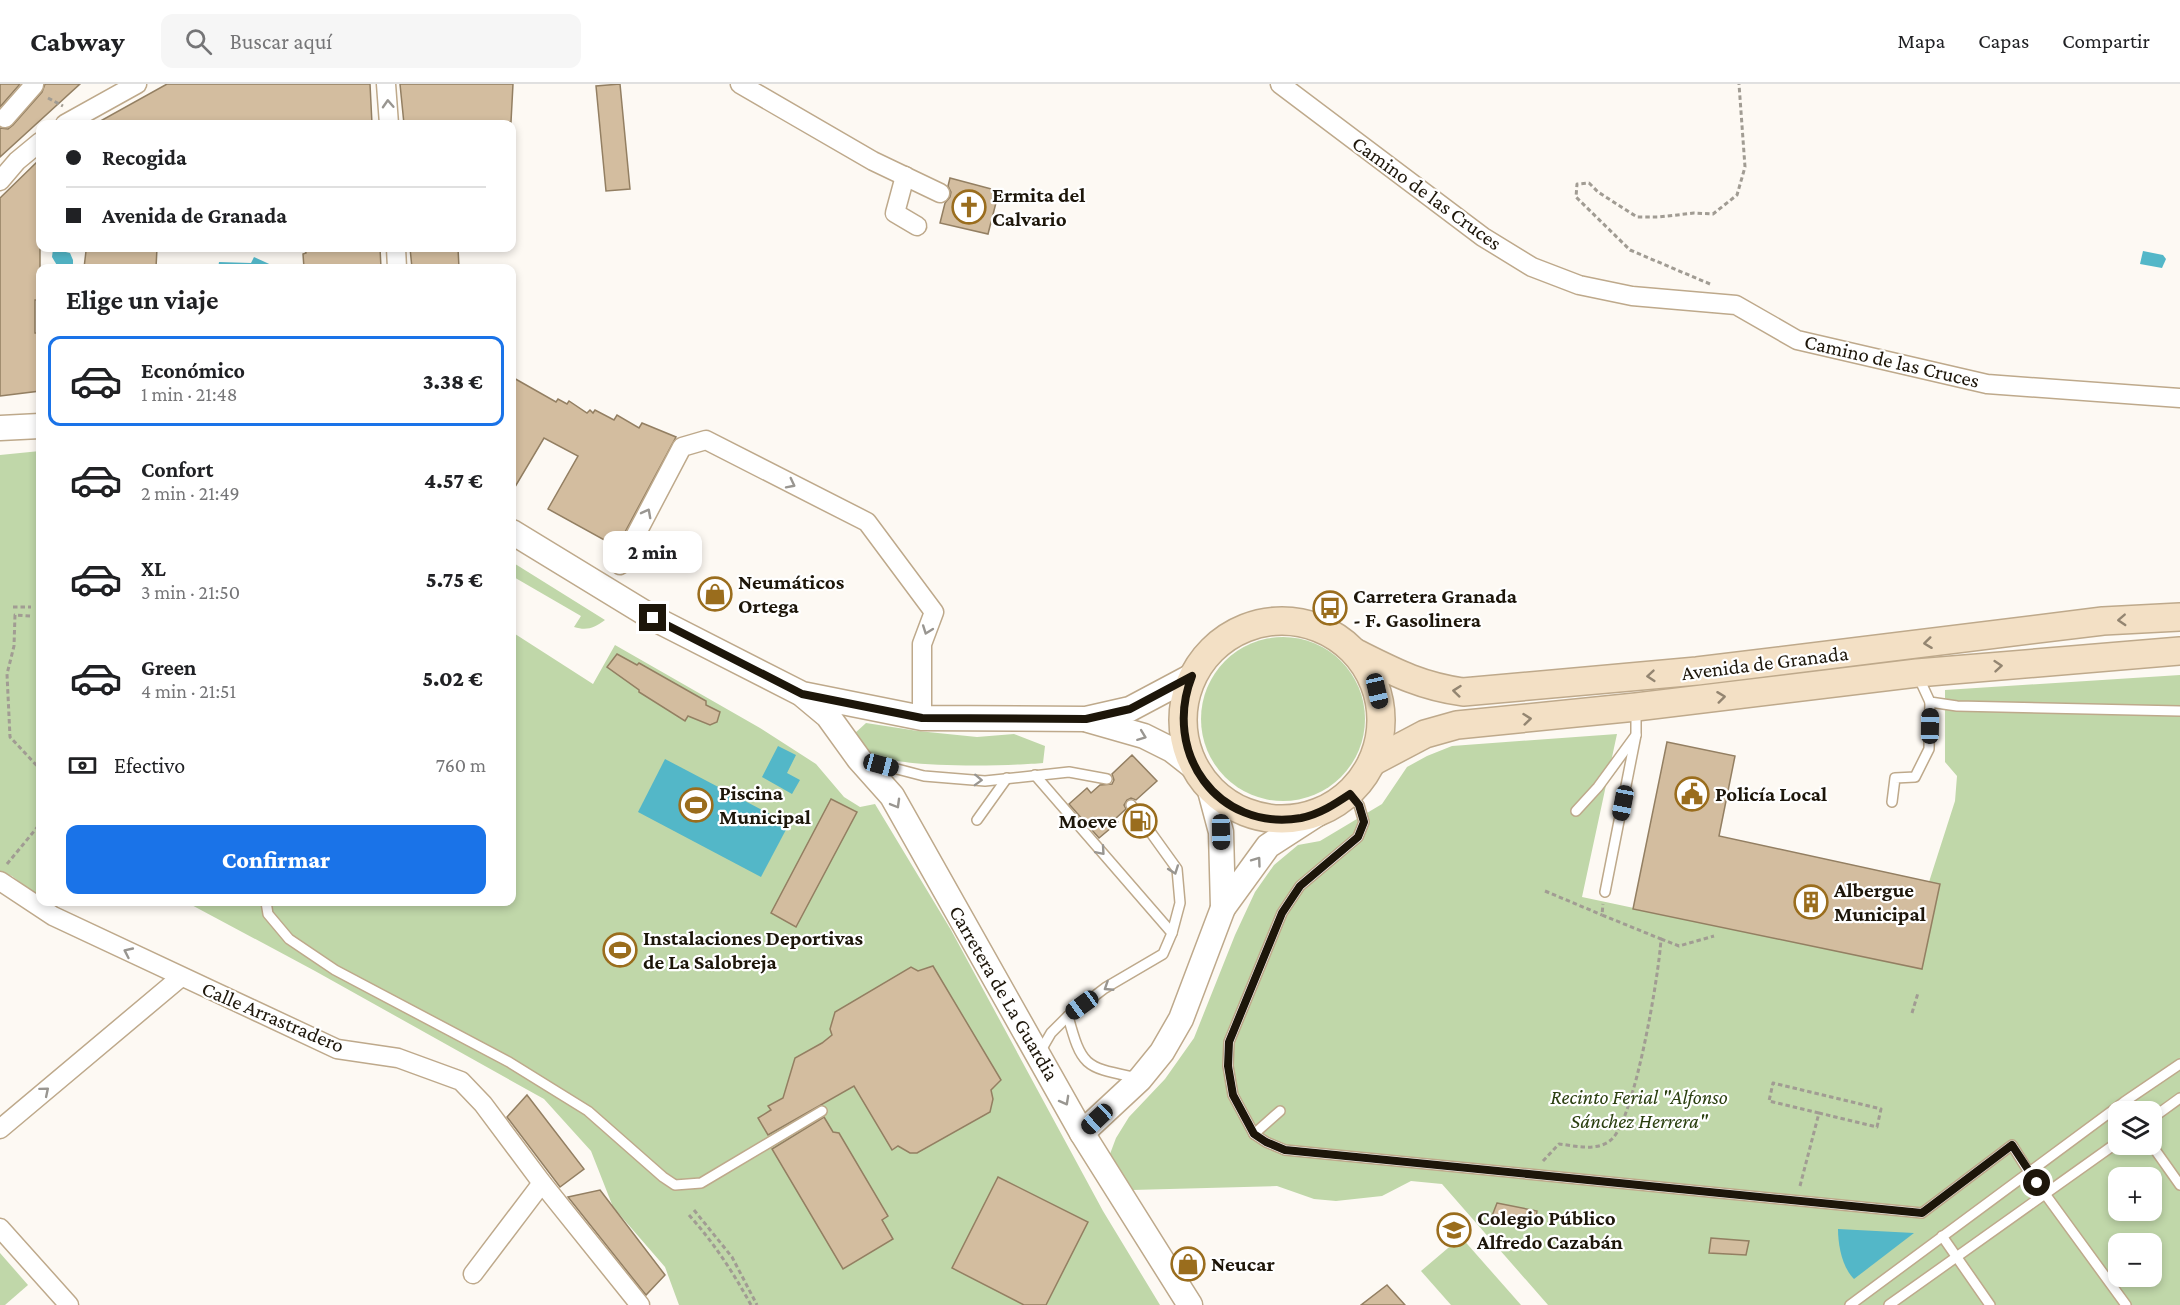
<!DOCTYPE html>
<html lang="es">
<meta charset="utf-8">
<style>
:root{--surface:#fff;--page:#f6f6f6;--text:#202124;--muted:#757577;--line:#e0e0e0;--accent:#1a73e8}
body{margin:0;font-family:"Crimson Pro",serif;background:var(--page);color:var(--text);height:100vh;display:flex;flex-direction:column;font-size:22px;white-space:nowrap}
*{box-sizing:border-box;margin:0}
p{font-size:20px;color:var(--muted)}
.icon{flex:none;width:33px;height:33px;fill:none;stroke:currentColor;stroke-width:2;stroke-linecap:round;stroke-linejoin:round}
.map{position:relative;flex:1;overflow:hidden}
.side{position:absolute;left:36px;top:180px;width:480px;height:642px;display:flex;flex-direction:column;background:var(--surface);border-radius:12px;box-shadow:0 3px 9px #0003}
.side>*{flex:none}
.banner{position:absolute;left:36px;top:36px;width:480px;height:132px;border-radius:12px;box-shadow:0 3px 9px #0003;display:grid;align-content:center;height:132px;padding:0 30px;background:var(--surface)}
.buttons{position:absolute;left:2108px;top:1017px;display:grid;gap:12px}
.buttons a{display:grid;place-items:center;width:54px;height:54px;border-radius:12px;background:var(--surface);box-shadow:0 3px 9px #0003;font-size:30px}
.end{position:absolute;width:27px;height:27px;margin:-14px;border:8px solid #1d160a;background:#fff;box-shadow:0 0 0 3px #fff}
.from{border-radius:50%}
.bubble{position:absolute;height:42px;border-radius:12px;background:var(--surface);box-shadow:0 3px 9px #0003;font-size:20px;font-weight:800;line-height:42px;text-align:center}
.car{position:absolute;width:18px;height:36px;margin:-18px -9px;border-radius:8px;box-shadow:0 0 4px 2px #0007;background:linear-gradient(#222 24%,#8ab4d8 0 40%,#222 0 76%,#8ab4d8 0 86%,#222 0)}
.banner b{display:flex;align-items:center;gap:21px;height:57px;font-size:22px}
.banner b+b{border-top:2px solid var(--line)}
.banner i{width:15px;height:15px;background:var(--text)}
ul{padding:0;list-style:none}
li{display:flex;align-items:center;gap:18px;height:90px;margin:0 12px 9px;padding:0 18px;border:3px solid transparent;border-radius:12px}
li div{flex:1}
li b{display:block;font-size:22px}
li em{font-style:normal;font-weight:800}
li.selected{border-color:var(--accent)}
li>.icon{width:54px;height:54px;stroke-width:1.5}
h2{padding:0 30px;font-size:27px;line-height:72px}
.pay{display:flex;align-items:center;gap:15px;height:66px;padding:0 30px;font-size:22px}
.pay p{margin-inline-start:auto}
.primary-button{display:flex;gap:12px;margin-top:auto;padding:12px 30px}
.primary-button a{flex:1;height:69px;border-radius:12px;background:var(--accent);color:#fff;font-size:24px;font-weight:800;line-height:69px;text-align:center}
header{display:flex;align-items:center;gap:36px;box-sizing:border-box;height:84px;padding:0 30px;background:var(--surface);border-bottom:2px solid var(--line)}
header strong{font-size:28px}
nav{display:flex;gap:33px;margin-inline-start:auto;font-size:21px}
.search{width:420px;height:54px;background:var(--page);display:flex;align-items:center;gap:15px;box-sizing:border-box;padding:0 21px;border-radius:12px;color:var(--muted);font-size:22px}
.map>svg:first-child{display:block}
.green{fill:#c0d7a9;fill-rule:evenodd}
.water{fill:#53b7c8}
.building{fill:#d3bd9f;stroke:#937f62;stroke-width:1.5}
.lines{fill:none;stroke-linecap:round;stroke-linejoin:round}
.service-casing{stroke:#bea98b;stroke-width:12}
.minor-casing{stroke:#bea98b;stroke-width:21}
.tertiary-casing{stroke:#bea98b;stroke-width:27}
.secondary-casing{stroke:#bea98b;stroke-width:30}
.path{stroke:#a19c93;stroke-width:3;stroke-dasharray:4.5 3;stroke-linecap:butt}
.service{stroke:#fff;stroke-width:9}
.minor{stroke:#fff;stroke-width:18}
.tertiary{stroke:#fff;stroke-width:24}
.secondary{stroke:#f3e0c5;stroke-width:27}
.oneway{stroke:#999691}
.oneway2{stroke:#938571}
.route{stroke:#1d160a;stroke-width:8}
.labels{text-anchor:middle;dominant-baseline:central;stroke-width:4.5;stroke-linejoin:round;paint-order:stroke}
.street-label{font-size:21px;fill:#1d160a;stroke:#fff}
.poi-label{font-size:21px;font-weight:bold;fill:#1d160a;stroke:#fff;text-anchor:start}
.park-label{font-size:21px;font-style:italic;fill:#2a3f0f;stroke:#fff}
</style>
<header>
<strong>Cabway</strong>
<div class="search"><svg class="icon" aria-label="search" viewBox="0 0 24 24"><circle cx="10" cy="10" r="6"/><path d="M15 15l6 6"/></svg>Buscar aquí</div>
<nav><a>Mapa</a><a>Capas</a><a>Compartir</a></nav>
</header>
<div class="map">
<svg width="2180" height="1221" viewBox="0 0 2180 1221">
<rect width="100%" height="100%" fill="#fdf9f3"/>
<g class="green">
<path d="M40,367V814L12,792L0,788V371Z"/>
<path d="M512,478L605,536C594,544 587,547 574,543L581,532L512,492Z"/>
<path d="M512,548L593,600L615,561L760,644L816,680L844,713L860,723L875,720L951,846L1103,1127L1160,1221H679L665,1183L613,1123L591,1067L544,1015L315,887L186,818H512Z"/>
<circle cx="1283" cy="635" r="82"/>
<path d="M2180,591V1221H1548L1442,1100L1411,1097L1382,1112L1336,1117L1314,1115L1277,1102L1132,1106L1110,1070L1116,1054L1129,1033L1165,995L1194,954L1235,851L1255,808L1274,781L1298,761L1320,757L1382,720L1407,683L1427,672L1452,662L1617,650L1582,813L1922,885L1940,800L1929,798L1955,717L1957,692L1945,678V606ZM2118,1028H2151V1060H2118ZM2118,1094H2151V1126H2118ZM2118,1160H2151V1192H2118Z"/>
<path d="M866,639L918,647L977,653L1014,650L1045,662L1043,679C1009,682 887,686 863,666C859,663 856,654 854,650Z"/>
<path d="M1461,1153L1521,1221H1451L1421,1187Z"/>
<path d="M0,1169L28,1201L5,1221H0Z"/>
</g>
<g class="water">
<path d="M53,165L70,169L73,176V184L58,183L52,173Z"/>
<path d="M2143,167L2163,171L2166,175L2162,184L2140,180Z"/>
<path d="M254,173L278,184H218L219,178L251,179Z"/>
<path d="M778,662L796,671L787,689L800,696L792,710L762,693Z"/>
<path d="M665,675L789,740L761,793L638,728Z"/>
<path d="M1838,1145L1914,1149L1854,1195C1842,1183 1838,1161 1838,1145Z"/>
</g>
<g class="building">
<path d="M0,0H20L0,23Z"/>
<path d="M45,0H80L0,73V44L8,45L13,41L42,8Z"/>
<path d="M167,0H370L372,40H95Z"/>
<path d="M400,0H513L511,38L461,37V40H404Z"/>
<path d="M620,0L630,105L606,107L596,2Z"/>
<path d="M40,75V216H35V249H40V307L0,312V114Z"/>
<path d="M950,94L999,107L988,150L940,139L945,119L950,113L951,108L948,102Z"/>
<path d="M89,164H157L156,184H84L86,167H88Z"/>
<path d="M305,164H380L381,184H304L303,170L306,169Z"/>
<path d="M410,164H458L459,184H412Z"/>
<path d="M512,293L556,318L558,315L567,320L569,317L587,329L590,326L593,329L595,326L614,336L617,331L639,344L642,339L676,353L617,463L548,425L578,372L544,354L512,408Z"/>
<path d="M617,570L637,581L639,579L706,617V621L720,628L717,638L710,641L688,632L685,637L639,608V606L607,583Z"/>
<path d="M1667,658L1735,672L1719,752L1940,800L1922,885L1633,825Z"/>
<path d="M1132,671L1157,697L1136,716L1131,714L1127,716L1124,721L1126,725L1115,735L1118,738L1099,754L1069,720L1087,704L1091,709L1100,701L1112,700L1114,696L1112,690Z"/>
<path d="M831,715L857,728L796,843L771,829Z"/>
<path d="M933,882L1001,996L991,1006L993,1015L990,1028L917,1069H910L898,1062L892,1066L854,1002L768,1051L758,1034L771,1026L768,1022L783,1014L795,974L822,959L832,951L830,945L835,928L911,883L918,887Z"/>
<path d="M527,1011L584,1085L560,1103L507,1033Z"/>
<path d="M824,1033L833,1048L839,1049L888,1132L882,1136L893,1155L843,1185L772,1065Z"/>
<path d="M998,1093L1088,1138L1046,1221H1024L952,1184Z"/>
<path d="M600,1106L665,1191L646,1211L568,1113Z"/>
<path d="M1497,1119L1537,1127L1535,1139L1492,1132Z"/>
<path d="M1711,1154L1749,1157L1746,1171L1709,1169Z"/>
<path d="M1387,1201L1405,1221H1361Z"/>
</g>
<g class="lines">
<g class="service-casing">
<g id="service">
<path d="M1918,592L1930,618L1957,622L2180,627"/>
<path d="M870,678L924,692L985,697L1069,688L1107,695"/>
<path d="M1035,691L1172,849L1163,870L1105,904L1068,932L1051,949L1040,968"/>
<path d="M1350,709L1359,721L1364,738L1358,753L1300,802L1282,829L1229,958L1228,982L1233,1011L1254,1050L1266,1058L1285,1066L1922,1129L2012,1061L2029,1088L2126,1221"/>
<path d="M1892,718L1895,694L1915,693L1929,665L1930,618"/>
<path d="M1131,721L1177,785L1180,819L1172,849"/>
<path d="M1576,727L1598,703L1636,651V625"/>
<path d="M977,736L1007,694"/>
<path d="M1605,808L1636,651"/>
<path d="M266,818L268,830L289,855L335,886L509,978L588,1027L663,1093L675,1101L701,1099L822,1027"/>
<path d="M1068,932C1082,985 1086,983 1138,994"/>
<path d="M2151,1035L2180,1014"/>
<path d="M1254,1050L1280,1027"/>
<path d="M2151,1060L2180,1101"/>
<path d="M1942,1152L1990,1221"/>
<path d="M1850,1221L2124,1018L2180,980"/>
<path d="M1889,1221L2118,1058"/>
</g>
</g>
<g class="minor-casing">
<g id="minor">
<path d="M386,0L389,40"/>
<path d="M740,0L873,77L940,109"/>
<path d="M1280,0L1483,153L1532,183L1579,201L1632,212L1736,221L1797,256L1987,300L2180,314"/>
<path d="M5,34L34,1"/>
<path d="M65,40L137,0"/>
<path d="M905,92L895,129L917,142"/>
<path d="M0,97L17,77L40,58"/>
<path d="M396,164L397,184"/>
<path d="M620,481L682,363L706,356L867,438L934,528L922,560V634"/>
<path d="M0,797L53,832L337,965L398,974L461,997L483,1020L542,1099L640,1221"/>
<path d="M0,1045L181,893"/>
<path d="M0,1144L69,1221"/>
<path d="M473,1190L542,1099"/>
</g>
</g>
<g class="tertiary-casing">
<g id="tertiary">
<path d="M0,344L40,342"/>
<path d="M512,448L653,534L802,610L922,634L1086,635L1130,625L1192,592"/>
<path d="M804,612L828,632L859,675L892,712L1082,1049L1190,1221"/>
<path d="M1088,636L1144,652L1172,666L1195,684"/>
<path d="M1209,703L1221,748L1223,824"/>
<path d="M1082,1049L1140,995L1162,968L1181,935L1223,824L1268,762L1319,729"/>
</g>
</g>
<g class="secondary-casing">
<g id="secondary">
<circle cx="1282" cy="636" r="99"/>
<path d="M1356,569C1394,588 1420,602 1463,608L1697,587L2103,537L2180,533"/>
<path d="M1372,678L1425,650L1457,641L1636,623L1917,589L2180,567"/>
</g>
</g>
<g class="path">
<path d="M48,14L63,22"/>
<path d="M1710,200L1630,166L1576,113L1577,100L1589,99L1598,108L1637,133H1659L1694,129L1713,130L1737,111L1745,83L1739,0"/>
<path d="M13,523H31"/>
<path d="M30,532L15,531L14,562L7,590L10,653L40,685"/>
<path d="M7,780L40,740"/>
<path d="M1545,807L1602,831"/>
<path d="M1661,855L1679,862L1714,852"/>
<path d="M1912,929L1918,909"/>
<path d="M1543,1077L1559,1060C1577,1062 1598,1068 1612,1055C1635,1033 1659,891 1661,855L1602,831L1603,820"/>
<path d="M1800,1102L1819,1029L1877,1043L1881,1025L1773,999L1769,1017L1819,1029"/>
<path d="M694,1126L732,1173L757,1221"/>
<path d="M689,1131C714,1159 733,1188 751,1221"/>
</g>
<use href="#service" class="service"/>
<use href="#minor" class="minor"/>
<use href="#tertiary" class="tertiary"/>
<use href="#secondary" class="secondary"/>
</g>
<defs><path id="oneway-chevron" d="M-2-3.5L2.5 0L-2 3.5" fill="none" stroke-width="1.6" stroke-linecap="round" stroke-linejoin="round" transform="scale(1.5)"/></defs>
<g class="oneway">
<use href="#oneway-chevron" transform="translate(388 20) rotate(-93)"/>
<use href="#oneway-chevron" transform="translate(791 400) rotate(27)"/>
<use href="#oneway-chevron" transform="translate(647 429) rotate(-62)"/>
<use href="#oneway-chevron" transform="translate(927 546) rotate(110)"/>
<use href="#oneway-chevron" transform="translate(1142 652) rotate(21)"/>
<use href="#oneway-chevron" transform="translate(978 696) rotate(2)"/>
<use href="#oneway-chevron" transform="translate(896 720) rotate(60)"/>
<use href="#oneway-chevron" transform="translate(1101 767) rotate(49)"/>
<use href="#oneway-chevron" transform="translate(1257 777) rotate(-54)"/>
<use href="#oneway-chevron" transform="translate(1174 786) rotate(70)"/>
<use href="#oneway-chevron" transform="translate(128 868) rotate(-155)"/>
<use href="#oneway-chevron" transform="translate(1108 903) rotate(147)"/>
<use href="#oneway-chevron" transform="translate(45 1007) rotate(-40)"/>
<use href="#oneway-chevron" transform="translate(1065 1017) rotate(61)"/>
</g>
<g class="oneway2">
<use href="#oneway-chevron" transform="translate(2122 536) rotate(177)"/>
<use href="#oneway-chevron" transform="translate(1928 559) rotate(173)"/>
<use href="#oneway-chevron" transform="translate(1998 582) rotate(-5)"/>
<use href="#oneway-chevron" transform="translate(1651 592) rotate(175)"/>
<use href="#oneway-chevron" transform="translate(1457 607) rotate(-174)"/>
<use href="#oneway-chevron" transform="translate(1721 613) rotate(-7)"/>
<use href="#oneway-chevron" transform="translate(1527 635) rotate(-6)"/>
</g>
<g class="lines">
<path class="route" d="M653,534L802,610L922,634L1086,635L1130,625L1192,592C1162,668 1217,748 1301,734C1320,730 1335,720 1350,710L1359,721L1364,738L1358,753L1300,802L1282,829L1229,958L1228,982L1233,1011L1254,1050L1266,1058L1285,1066L1922,1129L2012,1061L2037,1099"/>
</g>
<defs>
<g id="church-ring" transform="scale(1.725)"><circle r="9.5" fill="#fff" stroke="#9a6d1d" stroke-width="1.5"/><path d="M-1.2-6h2.4v3.5h3.3v2.4h-3.3V6h-2.4V-.1h-3.3v-2.4h3.3Z" fill="#9a6d1d"/></g>
<g id="shop-ring" transform="scale(1.725)"><circle r="9.5" fill="#fff" stroke="#9a6d1d" stroke-width="1.5"/><path d="M-5-2.5h2.3a2.7 3.5 0 0 1 5.4 0H5L5.5 6h-11ZM-1.5-2.5h3a1.5 2.3 0 0 0-3 0Z" fill="#9a6d1d"/></g>
<g id="bus-ring" transform="scale(1.725)"><circle r="9.5" fill="#fff" stroke="#9a6d1d" stroke-width="1.5"/><path d="M-5-6H5V4H4V6H2V4H-2V6H-4V4H-5ZM-3.5-4V0h7V-4ZM-3.5 1.2v1.5H-2V1.2ZM2 1.2v1.5H3.5V1.2Z" fill="#9a6d1d"/></g>
<g id="civic-ring" transform="scale(1.725)"><circle r="9.5" fill="#fff" stroke="#9a6d1d" stroke-width="1.5"/><path d="M-.6-6.5H3V-4.5H.6V-3L4-1V1h2V6H-6V1h2V-1L-.6-3ZM-1.2 2.5V6h2.4V2.5Z" fill="#9a6d1d"/></g>
<g id="stadium-ring" transform="scale(1.725)"><circle r="9.5" fill="#fff" stroke="#9a6d1d" stroke-width="1.5"/><path d="M0-5a6.5 5 0 1 0 0 10a6.5 5 0 1 0 0-10ZM-3.5-1.8h7v3.6h-7Z" fill="#9a6d1d"/></g>
<g id="fuel-ring" transform="scale(1.725)"><circle r="9.5" fill="#fff" stroke="#9a6d1d" stroke-width="1.5"/><path d="M-5.5-6h7V0h2V4h1.3V-2.5L3-4.5l.8-.8L6-3V5H2.5V1h-1V6h-7ZM-4.2-4.7v3.2H.2V-4.7Z" fill="#9a6d1d"/></g>
<g id="building-ring" transform="scale(1.725)"><circle r="9.5" fill="#fff" stroke="#9a6d1d" stroke-width="1.5"/><path d="M-4-6H4V6H1V3H-1V6H-4ZM-2.5-4.3h1.7v1.8h-1.7ZM.8-4.3h1.7v1.8H.8ZM-2.5-1h1.7V.8h-1.7ZM.8-1h1.7V.8H.8Z" fill="#9a6d1d"/></g>
<g id="school-ring" transform="scale(1.725)"><circle r="9.5" fill="#fff" stroke="#9a6d1d" stroke-width="1.5"/><path d="M0-5L7-2L0 1L-7-2ZM-4 1L0 2.5L4 1V4Q0 6-4 4Z" fill="#9a6d1d"/></g>
</defs>
<g fill-rule="evenodd">
<use href="#church-ring" x="969" y="123"/>
<use href="#shop-ring" x="715" y="510"/>
<use href="#bus-ring" x="1330" y="524"/>
<use href="#civic-ring" x="1692" y="710"/>
<use href="#stadium-ring" x="696" y="721"/>
<use href="#fuel-ring" x="1140" y="737"/>
<use href="#building-ring" x="1811" y="818"/>
<use href="#stadium-ring" x="620" y="866"/>
<use href="#school-ring" x="1454" y="1146"/>
<use href="#shop-ring" x="1188" y="1180"/>
</g>
<g class="labels">
<g class="street-label">
<text transform="translate(1427 109) rotate(36)">Camino de las Cruces</text>
<text transform="translate(1892 277) rotate(13)">Camino de las Cruces</text>
<text transform="translate(1765 579) rotate(-7)">Avenida de Granada</text>
<text transform="translate(1004 909) rotate(60)">Carretera de La Guardia</text>
<text transform="translate(273 933) rotate(23)">Calle Arrastradero</text>
</g>
<g class="poi-label">
<text x="992" y="111">Ermita del<tspan x="992" dy="24">Calvario</tspan></text>
<text x="738" y="498">Neumáticos<tspan x="738" dy="24">Ortega</tspan></text>
<text x="1353" y="512">Carretera Granada<tspan x="1353" dy="24">- F. Gasolinera</tspan></text>
<text x="719" y="709">Piscina<tspan x="719" dy="24">Municipal</tspan></text>
<text x="1715" y="710">Policía Local</text>
<text x="1117" y="737" text-anchor="end">Moeve</text>
<text x="1834" y="806">Albergue<tspan x="1834" dy="24">Municipal</tspan></text>
<text x="643" y="854">Instalaciones Deportivas<tspan x="643" dy="24">de La Salobreja</tspan></text>
<text x="1477" y="1134">Colegio Público<tspan x="1477" dy="24">Alfredo Cazabán</tspan></text>
<text x="1211" y="1180">Neucar</text>
</g>
<g class="park-label">
<text x="1639" y="1013">Recinto Ferial "Alfonso<tspan x="1639" dy="24">Sánchez Herrera"</tspan></text>
</g>
</g>
</svg>
<div class="buttons">
<a><svg class="icon" aria-label="layers" viewBox="0 0 24 24"><path d="M12 4l9 5-9 5-9-5zM3 14l9 5 9-5"/></svg></a>
<a>+</a>
<a>−</a>
</div>
<i class="end from" style="left:2037px;top:1099px"></i>
<i class="end" style="left:653px;top:534px"></i>
<div class="bubble" style="left:603px;top:447px;width:99px">2 min</div>
<i class="car" style="left:1377px;top:607px;rotate:167deg"></i>
<i class="car" style="left:1930px;top:642px;rotate:1deg"></i>
<i class="car" style="left:881px;top:681px;rotate:105deg"></i>
<i class="car" style="left:1623px;top:719px;rotate:191deg"></i>
<i class="car" style="left:1221px;top:748px;rotate:179deg"></i>
<i class="car" style="left:1082px;top:921px;rotate:234deg"></i>
<i class="car" style="left:1097px;top:1035px;rotate:227deg"></i>
<div class="banner">
<b><i class="from"></i>Recogida</b>
<b><i></i>Avenida de Granada</b>
</div>
<section class="side">
<h2>Elige un viaje</h2>
<ul>
<li class="selected"><svg class="icon" aria-label="car" viewBox="0 0 24 24"><path d="M5 17H2v-5l4-1 3-4h7l3 4 3 1v5h-3M9 17h6M6 11h13"/><circle cx="7" cy="17" r="2"/><circle cx="17" cy="17" r="2"/></svg><div><b>Económico</b><p>1 min · 21:48</p></div><em>3.38 €</em></li>
<li><svg class="icon" aria-label="car" viewBox="0 0 24 24"><path d="M5 17H2v-5l4-1 3-4h7l3 4 3 1v5h-3M9 17h6M6 11h13"/><circle cx="7" cy="17" r="2"/><circle cx="17" cy="17" r="2"/></svg><div><b>Confort</b><p>2 min · 21:49</p></div><em>4.57 €</em></li>
<li><svg class="icon" aria-label="car" viewBox="0 0 24 24"><path d="M5 17H2v-5l4-1 3-4h7l3 4 3 1v5h-3M9 17h6M6 11h13"/><circle cx="7" cy="17" r="2"/><circle cx="17" cy="17" r="2"/></svg><div><b>XL</b><p>3 min · 21:50</p></div><em>5.75 €</em></li>
<li><svg class="icon" aria-label="car" viewBox="0 0 24 24"><path d="M5 17H2v-5l4-1 3-4h7l3 4 3 1v5h-3M9 17h6M6 11h13"/><circle cx="7" cy="17" r="2"/><circle cx="17" cy="17" r="2"/></svg><div><b>Green</b><p>4 min · 21:51</p></div><em>5.02 €</em></li>
</ul>
<div class="pay"><svg class="icon" aria-label="cash" viewBox="0 0 24 24"><path d="M3 7h18v10H3z"/><circle cx="12" cy="12" r="2"/></svg>Efectivo<p>760 m</p></div>
<div class="primary-button"><a>Confirmar</a></div>
</section>
</div>
